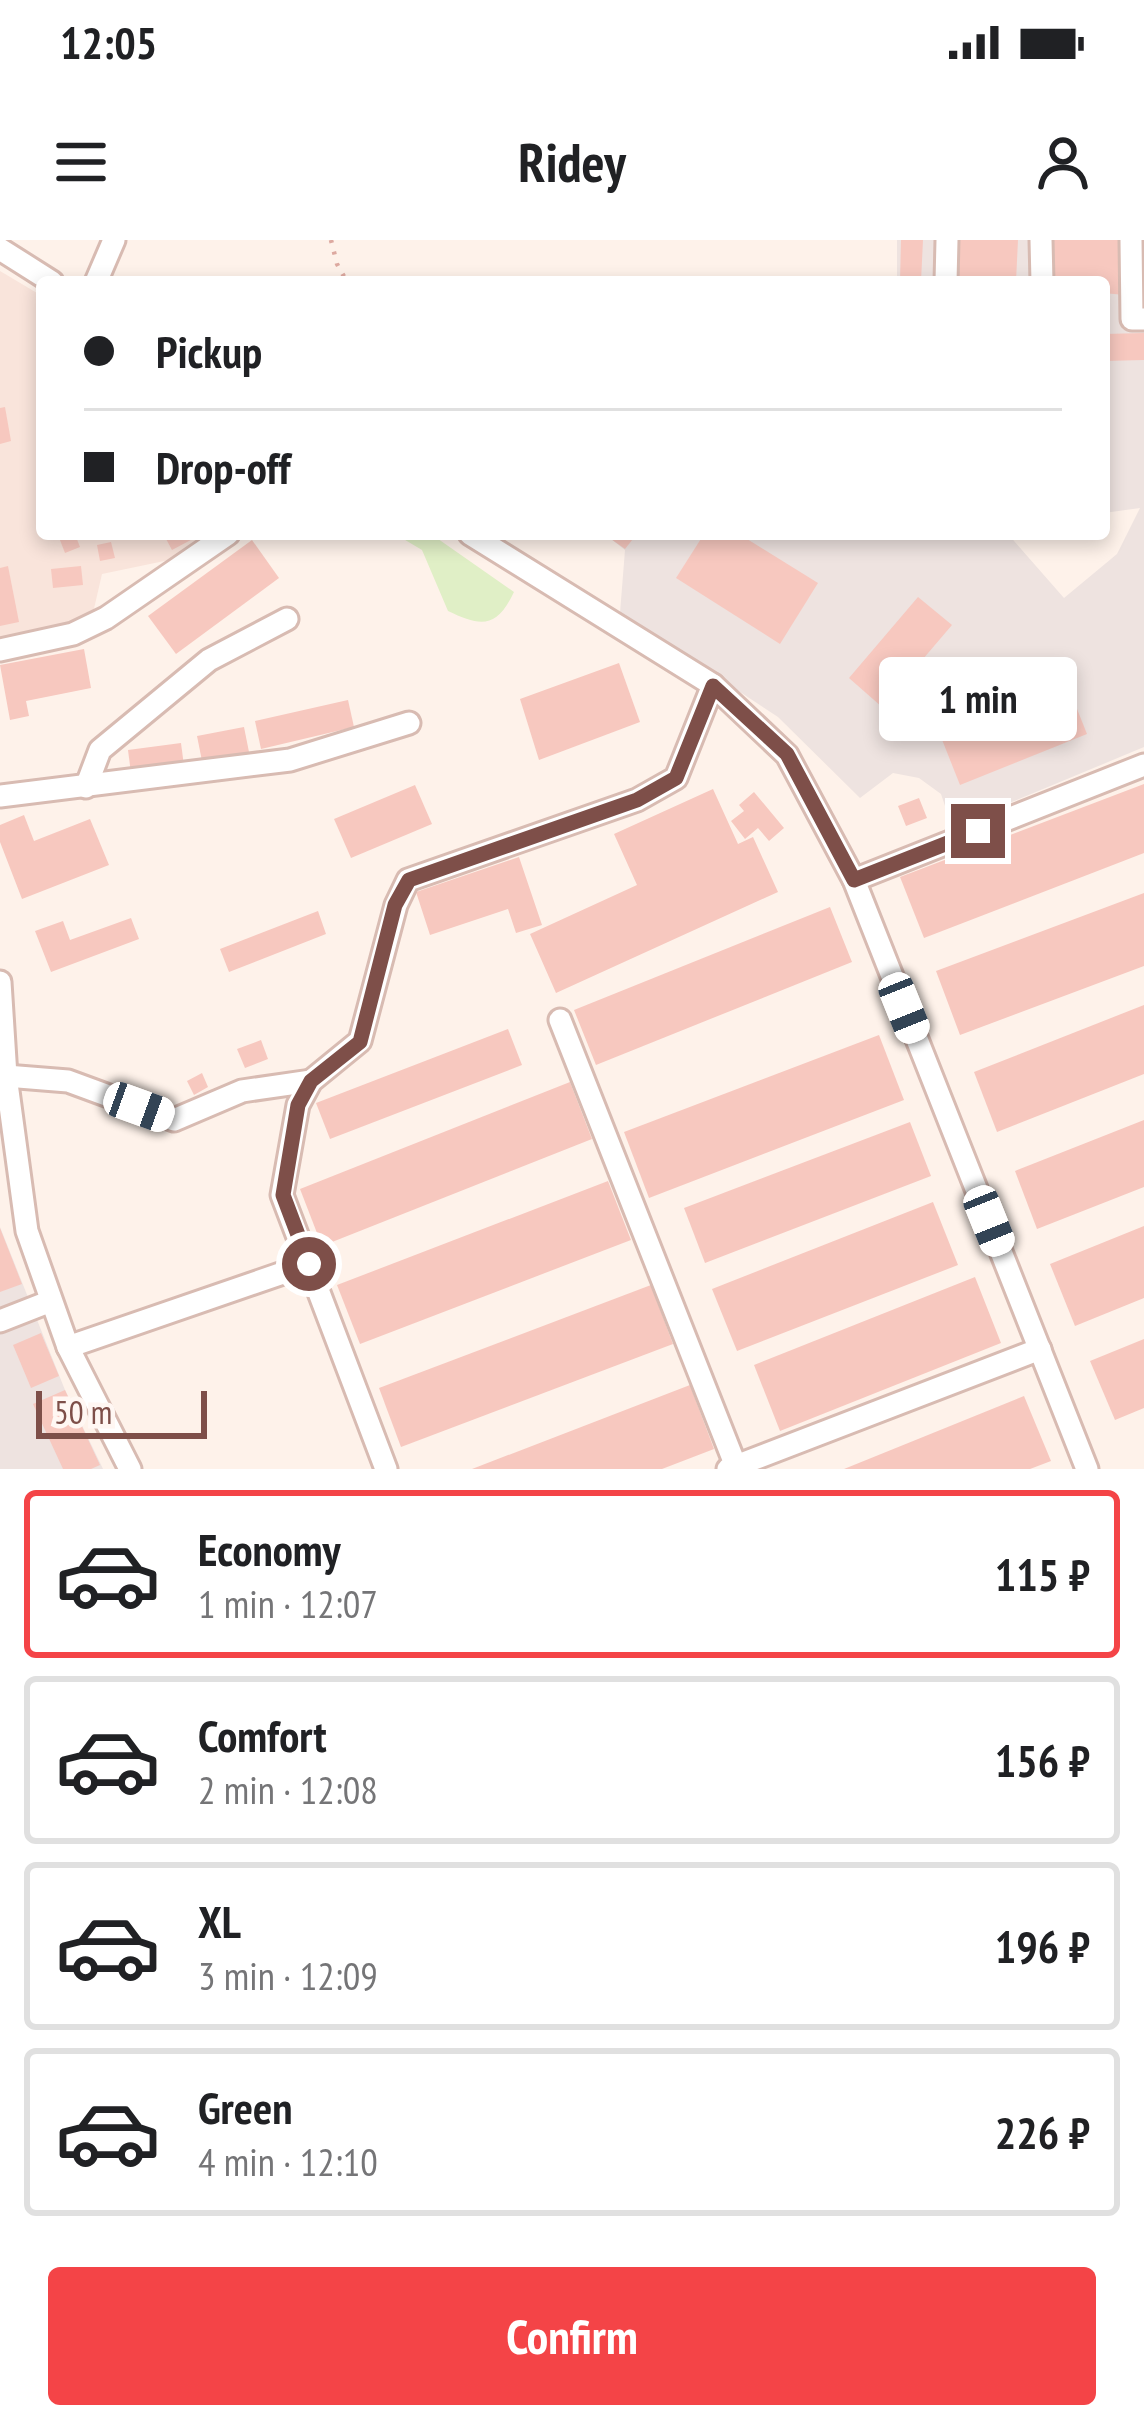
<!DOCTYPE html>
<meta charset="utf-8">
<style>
:root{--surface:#fff;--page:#f6f6f6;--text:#202124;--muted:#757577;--line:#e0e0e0;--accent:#f44447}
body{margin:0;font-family:"PT Sans Narrow",sans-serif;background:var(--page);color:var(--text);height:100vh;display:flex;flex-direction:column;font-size:45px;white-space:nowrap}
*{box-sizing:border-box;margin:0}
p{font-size:39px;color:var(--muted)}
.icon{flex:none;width:66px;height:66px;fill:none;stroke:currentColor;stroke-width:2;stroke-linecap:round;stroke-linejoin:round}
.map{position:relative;height:1229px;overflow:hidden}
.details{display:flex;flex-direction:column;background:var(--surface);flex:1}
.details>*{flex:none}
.hud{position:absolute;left:36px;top:36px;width:1074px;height:264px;border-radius:12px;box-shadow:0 6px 18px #0003;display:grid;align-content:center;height:264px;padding:0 48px;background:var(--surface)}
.scale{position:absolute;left:36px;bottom:30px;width:171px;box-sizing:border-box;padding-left:12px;border:6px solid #7e4f49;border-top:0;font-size:33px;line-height:42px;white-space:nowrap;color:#7e4f49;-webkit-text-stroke:9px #fff7f3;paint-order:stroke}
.end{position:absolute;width:54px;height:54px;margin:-27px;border:15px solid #7e4f49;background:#fff;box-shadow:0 0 0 6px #fff}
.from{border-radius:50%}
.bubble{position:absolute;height:84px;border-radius:12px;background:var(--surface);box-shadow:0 6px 18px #0003;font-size:39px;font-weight:700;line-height:84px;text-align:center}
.car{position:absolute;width:36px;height:72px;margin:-36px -18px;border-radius:15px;box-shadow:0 0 9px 3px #0007;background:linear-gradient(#fff 24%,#345 0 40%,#fff 0 76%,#345 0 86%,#fff 0)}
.hud b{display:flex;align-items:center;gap:42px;height:114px;font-size:45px}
.hud b+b{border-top:3px solid var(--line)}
.hud i{width:30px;height:30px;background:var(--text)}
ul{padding:21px 0 0;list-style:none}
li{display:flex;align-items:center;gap:36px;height:168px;margin:0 24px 18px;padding:0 24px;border:6px solid var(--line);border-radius:12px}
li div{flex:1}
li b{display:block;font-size:45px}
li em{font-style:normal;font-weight:700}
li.current{border-color:var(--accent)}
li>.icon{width:108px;height:108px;stroke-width:1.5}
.cta{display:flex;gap:24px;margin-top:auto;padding:24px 48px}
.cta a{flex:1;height:138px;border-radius:12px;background:var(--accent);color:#fff;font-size:48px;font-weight:700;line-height:138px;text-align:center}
.status{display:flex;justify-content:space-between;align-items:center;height:84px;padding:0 60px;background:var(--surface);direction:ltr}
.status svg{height:33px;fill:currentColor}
header{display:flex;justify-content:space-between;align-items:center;height:156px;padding:0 48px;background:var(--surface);font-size:54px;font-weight:700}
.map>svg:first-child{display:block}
.residential{fill:#f9e4db}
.industrial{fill:#eee3e0}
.green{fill:#e0efc6}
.building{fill:#f7c8bf}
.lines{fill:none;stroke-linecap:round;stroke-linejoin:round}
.minor-casing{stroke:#d8bbb2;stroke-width:27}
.path{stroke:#dda9a0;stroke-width:4.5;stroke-dasharray:3 9;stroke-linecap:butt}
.minor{stroke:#fff;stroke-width:21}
.route{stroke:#7e4f49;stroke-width:15}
</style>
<div class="status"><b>12:05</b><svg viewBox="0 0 49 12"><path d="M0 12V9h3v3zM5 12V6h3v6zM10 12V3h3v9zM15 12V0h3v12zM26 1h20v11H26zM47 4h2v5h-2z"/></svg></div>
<header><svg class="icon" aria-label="menu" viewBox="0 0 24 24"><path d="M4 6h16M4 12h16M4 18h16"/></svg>Ridey<svg class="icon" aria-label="person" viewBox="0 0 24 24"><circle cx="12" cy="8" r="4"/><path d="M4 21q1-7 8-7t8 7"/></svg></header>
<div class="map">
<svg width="1144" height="1229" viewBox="0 0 1144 1229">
<rect width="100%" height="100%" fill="#fef2ea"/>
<path class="residential" d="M0,31L42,56V294H207L174,319L102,334L93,373L71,386L0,402Z"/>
<g class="industrial">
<path d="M897,0H1144V507L952,587L941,554L919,538L893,533L860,558L778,477L620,373L625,310L611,299L614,294H1008L1064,358L1117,314L1140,268L1104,273V42H897Z"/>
<path d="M0,987L65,1150L103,1229H0Z"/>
</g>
<path class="green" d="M395,294H431L514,352C496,390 480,386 448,371L422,310Z"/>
<g class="building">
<path d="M901,0H923L921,42H900Z"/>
<path d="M959,0H1018L1016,42H957Z"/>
<path d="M1049,0H1124V55L1104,53V42H1050Z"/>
<path d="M1144,93V120L1104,121V94Z"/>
<path d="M5,167L11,201L0,204V168Z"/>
<path d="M75,294L80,307L65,313L58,295Z"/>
<path d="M171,294H202L172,310L165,297Z"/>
<path d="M614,294H637L625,309L611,299Z"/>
<path d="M704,294H739L818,343L780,404L676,338Z"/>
<path d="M252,300L279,338L176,414L148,376Z"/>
<path d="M111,302L115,318L100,321L97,305Z"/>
<path d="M8,326L19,382L0,386V328Z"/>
<path d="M81,326L83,345L53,348L51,329Z"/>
<path d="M918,357L952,385L882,467L849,438Z"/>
<path d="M84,409L91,448L26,461L29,476L10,480L0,425Z"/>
<path d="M619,423L640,482L539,520L520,459Z"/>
<path d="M1062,431L1087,494L960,545L935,482Z"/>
<path d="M348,460L354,487L261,509L255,481Z"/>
<path d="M244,487L249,512L202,521L197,496Z"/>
<path d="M181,503L184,526L131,533L128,510Z"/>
<path d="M1144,544V613L924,698L900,637Z"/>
<path d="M415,545L432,584L351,618L334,579Z"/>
<path d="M713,549L738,604L753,597L778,652L556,753L530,694L637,645L614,594Z"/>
<path d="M754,552L784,588L769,601L758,588L745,599L731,581L744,571L739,565Z"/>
<path d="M919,558L927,578L906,586L898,566Z"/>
<path d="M24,575L34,601L90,579L109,625L22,659L0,602V585Z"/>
<path d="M519,617L542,685L516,693L508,669L430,695L416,652Z"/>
<path d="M1144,653V726L960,795L936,731Z"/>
<path d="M830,667L852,722L596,825L574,770Z"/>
<path d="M318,671L326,694L229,732L220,709Z"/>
<path d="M131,678L139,699L51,732L35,691L63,681L70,700Z"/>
<path d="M1144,765V834L997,892L974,832Z"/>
<path d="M508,789L522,825L330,899L316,863Z"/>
<path d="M879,795L904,860L649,958L624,892Z"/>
<path d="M261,800L268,819L245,828L237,809Z"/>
<path d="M202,833L208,847L194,855L187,841Z"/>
<path d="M570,842L592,899L322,1006L300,949Z"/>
<path d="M1144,880V947L1037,989L1015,931Z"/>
<path d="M910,882L931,936L705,1023L684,968Z"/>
<path d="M608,941L631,1000L360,1104L337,1045Z"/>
<path d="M933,962L958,1025L737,1111L712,1049Z"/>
<path d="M1144,986V1058L1075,1086L1050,1024Z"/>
<path d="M0,988L22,1044L0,1052Z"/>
<path d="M975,1037L1001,1103L780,1191L754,1125Z"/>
<path d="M651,1045L673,1104L401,1207L379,1148Z"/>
<path d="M41,1093L59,1136L31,1148L13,1105Z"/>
<path d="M1144,1099V1168L1115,1180L1090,1121Z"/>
<path d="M690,1145L714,1209L662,1229H472Z"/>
<path d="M65,1150L100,1225L91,1229H63L33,1164Z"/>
<path d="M1024,1156L1051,1221L1030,1229H844Z"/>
</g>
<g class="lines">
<g class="minor-casing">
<g id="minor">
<path d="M1041,0L1042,42"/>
<path d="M1131,0L1132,79H1144"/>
<path d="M0,9L52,42"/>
<path d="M96,42L114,0"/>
<path d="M946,42L947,0"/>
<path d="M470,294L713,445L787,515L854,640L1087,1229"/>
<path d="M0,410L73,394L106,378L228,294"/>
<path d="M86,547L100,510L209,420L287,379"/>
<path d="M0,556L290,520L409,483"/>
<path d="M854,640L1144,525"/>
<path d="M0,742L6,836L27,991L68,1107L130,1229"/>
<path d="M560,780L737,1229"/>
<path d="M6,836L68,841L174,880L242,851L311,841"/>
<path d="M0,1081L51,1061"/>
<path d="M68,1107L309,1024"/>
<path d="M386,1229L282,955L298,865L311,841L360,801L396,665L408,640L637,560L676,538L713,445"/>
<path d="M728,1229L1040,1109"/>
</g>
</g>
<path class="path" d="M331,0L337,24L347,42"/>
<use href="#minor" class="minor"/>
</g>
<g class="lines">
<path class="route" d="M309,1024L283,955L298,865L311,841L360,802L395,665L409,640L637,560L676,538L713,446L787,514L854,640L978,591"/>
</g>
</svg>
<div class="scale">50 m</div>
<i class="end from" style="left:309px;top:1024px"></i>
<i class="end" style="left:978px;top:591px"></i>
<div class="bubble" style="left:879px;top:417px;width:198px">1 min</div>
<i class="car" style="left:904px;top:768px;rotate:158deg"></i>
<i class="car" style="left:139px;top:867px;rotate:110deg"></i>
<i class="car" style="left:989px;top:981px;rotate:158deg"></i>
<div class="hud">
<b><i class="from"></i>Pickup</b>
<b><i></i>Drop-off</b>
</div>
</div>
<section class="details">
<ul>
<li class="current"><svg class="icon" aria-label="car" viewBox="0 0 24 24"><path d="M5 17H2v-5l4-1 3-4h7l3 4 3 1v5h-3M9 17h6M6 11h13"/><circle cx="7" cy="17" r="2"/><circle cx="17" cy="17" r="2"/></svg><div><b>Economy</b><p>1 min · 12:07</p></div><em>115 ₽</em></li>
<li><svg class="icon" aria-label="car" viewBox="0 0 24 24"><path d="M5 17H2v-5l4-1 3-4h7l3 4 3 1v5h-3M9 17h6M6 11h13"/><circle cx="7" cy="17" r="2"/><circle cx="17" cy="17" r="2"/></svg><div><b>Comfort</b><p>2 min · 12:08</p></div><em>156 ₽</em></li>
<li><svg class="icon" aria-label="car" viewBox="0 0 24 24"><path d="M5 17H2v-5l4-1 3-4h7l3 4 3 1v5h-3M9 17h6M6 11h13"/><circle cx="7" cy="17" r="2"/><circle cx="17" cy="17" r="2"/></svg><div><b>XL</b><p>3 min · 12:09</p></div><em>196 ₽</em></li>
<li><svg class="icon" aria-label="car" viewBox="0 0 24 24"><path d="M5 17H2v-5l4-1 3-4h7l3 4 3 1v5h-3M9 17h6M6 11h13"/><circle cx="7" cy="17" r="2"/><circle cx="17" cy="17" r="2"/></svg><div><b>Green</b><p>4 min · 12:10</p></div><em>226 ₽</em></li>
</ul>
<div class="cta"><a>Confirm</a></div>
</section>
